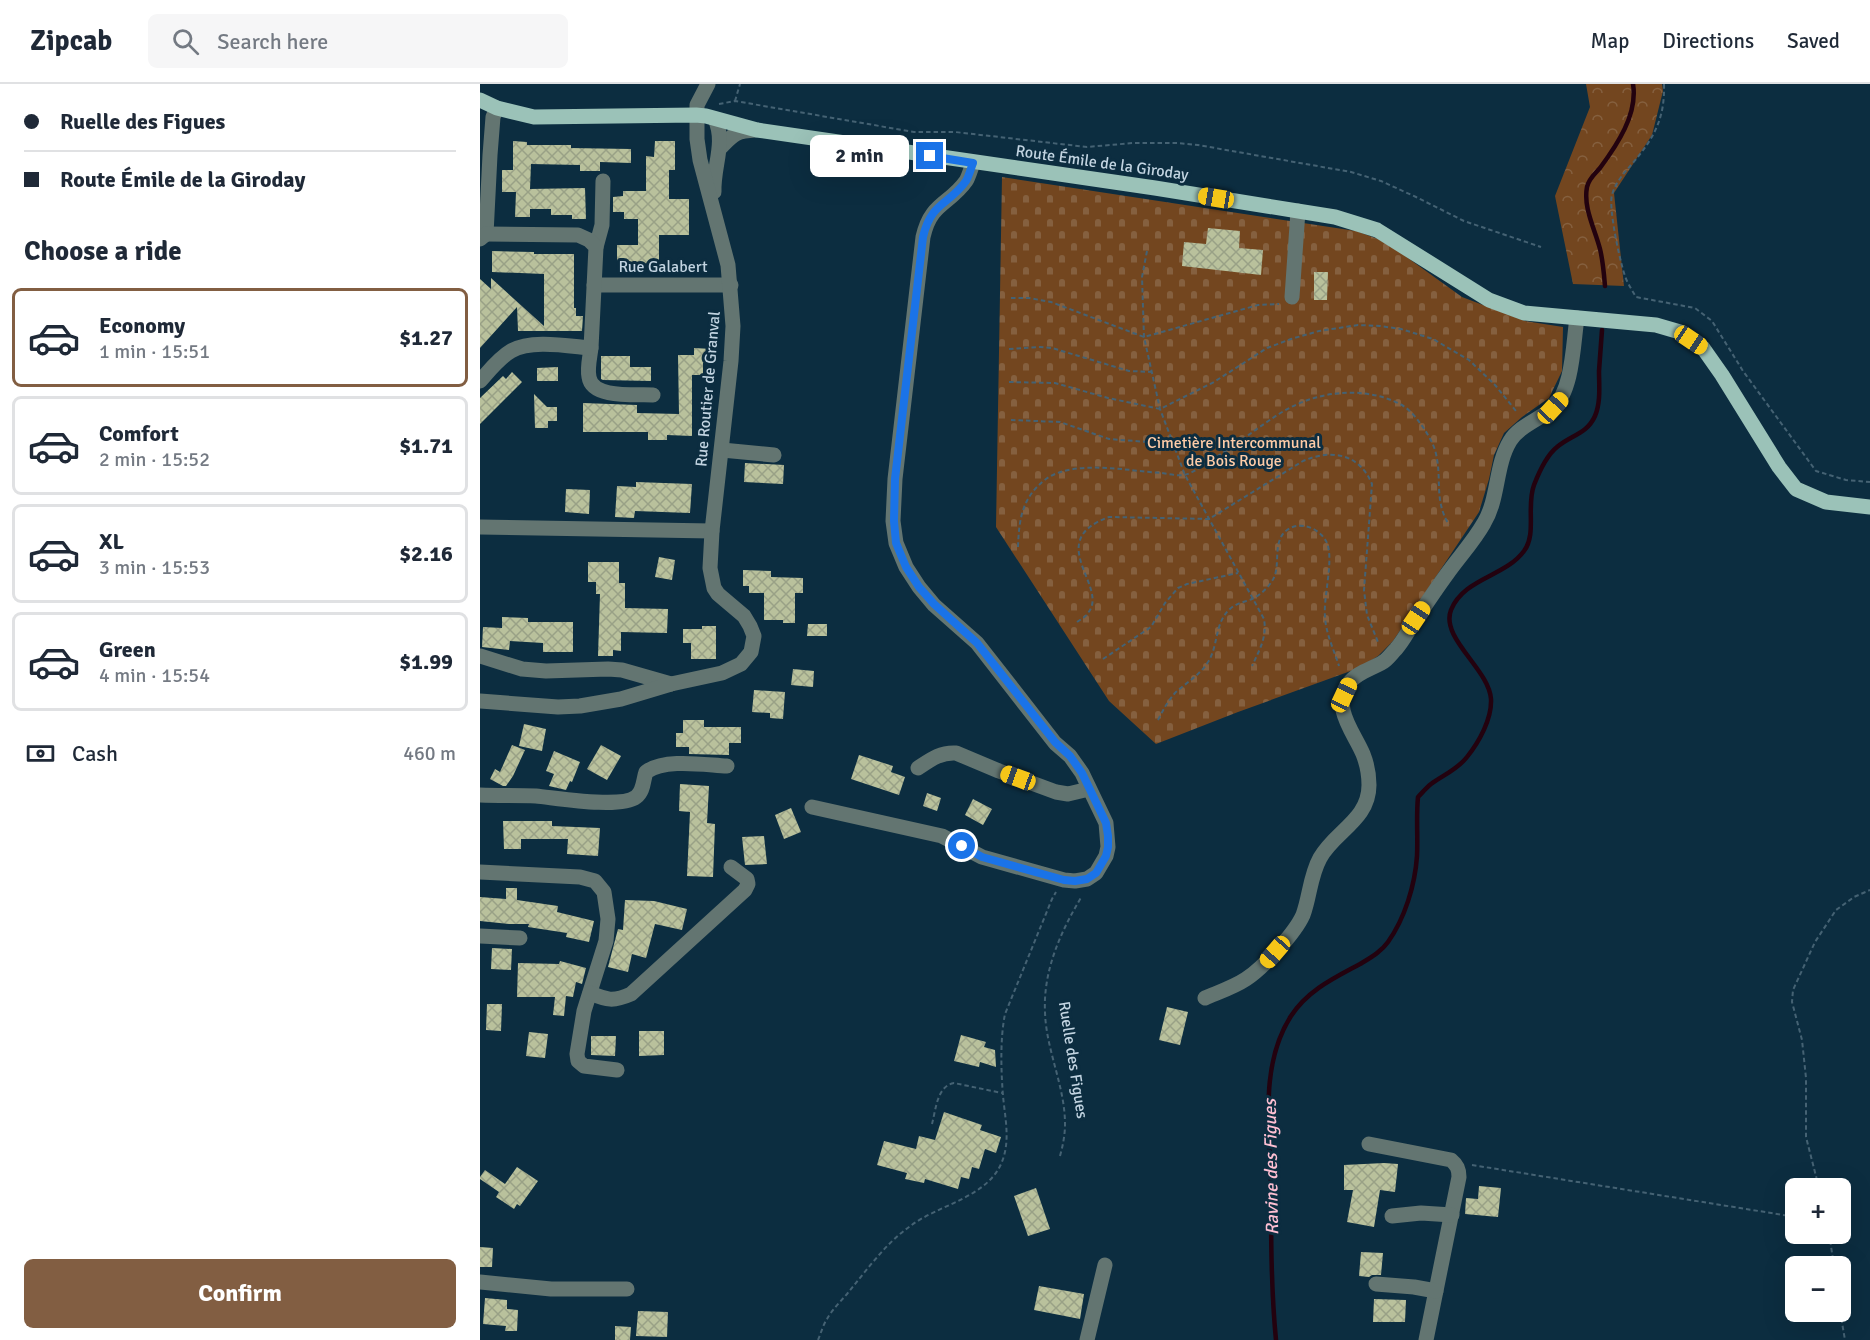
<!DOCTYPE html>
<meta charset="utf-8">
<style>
:root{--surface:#fff;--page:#f6f6f7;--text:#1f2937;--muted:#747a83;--line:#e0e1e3;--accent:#825e42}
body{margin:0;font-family:Signika,sans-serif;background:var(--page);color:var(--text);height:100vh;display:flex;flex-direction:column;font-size:22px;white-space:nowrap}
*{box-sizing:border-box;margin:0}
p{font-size:20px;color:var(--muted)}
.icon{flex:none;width:33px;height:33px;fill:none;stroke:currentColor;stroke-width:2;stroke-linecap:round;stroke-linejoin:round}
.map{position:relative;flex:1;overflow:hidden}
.sheet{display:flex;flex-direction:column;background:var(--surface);width:480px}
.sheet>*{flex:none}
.banner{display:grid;align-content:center;height:132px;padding:0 24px;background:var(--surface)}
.controls{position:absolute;left:1305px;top:1094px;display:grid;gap:12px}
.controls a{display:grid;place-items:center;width:66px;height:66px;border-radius:9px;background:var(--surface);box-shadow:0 6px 24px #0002;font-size:30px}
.end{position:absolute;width:27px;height:27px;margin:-14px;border:8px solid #1a73e8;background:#fff;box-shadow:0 0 0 3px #fff}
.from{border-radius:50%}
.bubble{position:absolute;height:42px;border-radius:9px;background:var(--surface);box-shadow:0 6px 24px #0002;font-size:20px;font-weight:700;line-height:42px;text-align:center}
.car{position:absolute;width:18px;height:36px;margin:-18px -9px;border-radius:8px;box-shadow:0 0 4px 2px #0007;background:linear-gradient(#f5c518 24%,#345 0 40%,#f5c518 0 76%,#345 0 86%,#f5c518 0)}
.banner b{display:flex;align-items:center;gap:21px;height:57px;font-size:22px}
.banner b+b{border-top:2px solid var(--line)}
.banner i{width:15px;height:15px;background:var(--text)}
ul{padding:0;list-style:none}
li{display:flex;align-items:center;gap:18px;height:99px;margin:0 12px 9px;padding:0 12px;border:3px solid var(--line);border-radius:9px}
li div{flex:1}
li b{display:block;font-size:22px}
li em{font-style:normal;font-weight:700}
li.active{border-color:var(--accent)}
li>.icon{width:54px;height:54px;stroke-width:1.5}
h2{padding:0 24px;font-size:27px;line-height:72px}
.pay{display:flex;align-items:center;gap:15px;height:66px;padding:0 24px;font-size:22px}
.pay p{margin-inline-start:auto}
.action{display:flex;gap:12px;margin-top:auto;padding:12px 24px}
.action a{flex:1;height:69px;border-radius:9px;background:var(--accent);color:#fff;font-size:24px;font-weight:700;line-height:69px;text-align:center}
header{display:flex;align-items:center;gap:36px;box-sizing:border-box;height:84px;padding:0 30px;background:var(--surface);border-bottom:2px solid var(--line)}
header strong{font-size:28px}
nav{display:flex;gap:33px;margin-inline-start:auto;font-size:21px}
.search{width:420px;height:54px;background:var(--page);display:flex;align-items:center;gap:15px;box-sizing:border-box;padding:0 21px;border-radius:9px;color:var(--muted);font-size:22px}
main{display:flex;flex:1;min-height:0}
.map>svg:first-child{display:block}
.forest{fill:url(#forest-crowns)}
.cemetery{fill:url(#cemetery-stones)}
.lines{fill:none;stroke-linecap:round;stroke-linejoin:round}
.stream{stroke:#23020f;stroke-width:4.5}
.building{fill:url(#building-cross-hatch)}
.path{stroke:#456273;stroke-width:2;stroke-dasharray:4.5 3;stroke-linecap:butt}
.minor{stroke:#637571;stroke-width:15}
.major{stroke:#9bc2b8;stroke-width:15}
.route{stroke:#1a73e8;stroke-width:8}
.labels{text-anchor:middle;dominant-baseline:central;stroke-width:6;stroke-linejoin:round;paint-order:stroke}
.street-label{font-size:16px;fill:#c2d4e1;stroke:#0c2d40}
.park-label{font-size:16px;fill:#fecca7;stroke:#0c2d40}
.water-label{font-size:18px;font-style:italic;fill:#fdbfd2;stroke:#0c2d40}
</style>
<header>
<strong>Zipcab</strong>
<div class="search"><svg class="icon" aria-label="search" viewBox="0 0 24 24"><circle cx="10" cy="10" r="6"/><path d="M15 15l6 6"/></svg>Search here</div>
<nav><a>Map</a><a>Directions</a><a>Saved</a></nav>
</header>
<main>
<section class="sheet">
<div class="banner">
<b><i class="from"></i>Ruelle des Figues</b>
<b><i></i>Route Émile de la Giroday</b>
</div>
<h2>Choose a ride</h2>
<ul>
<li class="active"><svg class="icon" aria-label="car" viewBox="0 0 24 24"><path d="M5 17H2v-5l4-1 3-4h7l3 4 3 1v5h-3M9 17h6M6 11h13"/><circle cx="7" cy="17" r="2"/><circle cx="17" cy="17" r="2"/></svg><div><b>Economy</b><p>1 min · 15:51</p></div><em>$1.27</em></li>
<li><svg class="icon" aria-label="car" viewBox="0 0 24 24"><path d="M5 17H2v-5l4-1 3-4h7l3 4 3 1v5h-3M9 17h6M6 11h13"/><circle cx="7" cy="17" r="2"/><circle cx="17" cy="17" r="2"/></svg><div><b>Comfort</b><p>2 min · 15:52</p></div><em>$1.71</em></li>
<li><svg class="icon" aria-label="car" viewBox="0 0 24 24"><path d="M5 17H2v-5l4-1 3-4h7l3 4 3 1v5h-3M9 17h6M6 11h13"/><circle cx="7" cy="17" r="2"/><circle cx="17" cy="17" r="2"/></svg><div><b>XL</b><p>3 min · 15:53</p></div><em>$2.16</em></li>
<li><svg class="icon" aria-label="car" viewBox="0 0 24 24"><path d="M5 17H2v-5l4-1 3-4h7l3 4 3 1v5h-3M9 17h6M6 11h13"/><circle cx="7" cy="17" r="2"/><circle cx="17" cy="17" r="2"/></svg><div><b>Green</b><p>4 min · 15:54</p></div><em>$1.99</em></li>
</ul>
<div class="pay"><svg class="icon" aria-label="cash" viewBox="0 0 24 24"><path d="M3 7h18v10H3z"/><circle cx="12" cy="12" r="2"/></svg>Cash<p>460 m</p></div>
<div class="action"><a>Confirm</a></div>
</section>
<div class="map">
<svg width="1390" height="1256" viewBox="0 0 1390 1256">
<defs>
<pattern id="forest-crowns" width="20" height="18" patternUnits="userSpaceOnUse" patternTransform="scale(1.5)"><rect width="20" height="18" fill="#73461f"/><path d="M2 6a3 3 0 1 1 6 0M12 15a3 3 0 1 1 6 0" fill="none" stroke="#85603f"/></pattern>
<pattern id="cemetery-stones" width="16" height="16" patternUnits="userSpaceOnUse" patternTransform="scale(1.5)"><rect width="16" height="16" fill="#73461f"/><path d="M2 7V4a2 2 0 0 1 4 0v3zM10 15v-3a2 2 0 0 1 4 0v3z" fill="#85603f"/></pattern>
<pattern id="building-cross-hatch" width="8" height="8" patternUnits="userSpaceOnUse" patternTransform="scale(1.5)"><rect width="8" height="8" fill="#b9c19c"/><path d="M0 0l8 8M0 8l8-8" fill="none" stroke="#99a186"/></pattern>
</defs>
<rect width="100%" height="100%" fill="#0c2d40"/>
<path class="forest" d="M1106,0H1182L1183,7L1172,51L1134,109L1144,202L1093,200L1075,112L1110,23Z"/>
<path class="cemetery" d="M522,93L876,147L898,155L921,169L982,213L1045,237L1083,243L1082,287L1069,314L1042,333L1024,349L1014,371L1009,395L999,428L913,557L898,572L879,584L758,628L676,660L629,617L516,443Z"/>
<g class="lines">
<g class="stream">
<path d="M1125,202C1124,190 1123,177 1120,165C1115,145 1103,124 1107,103C1109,94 1115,90 1120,84C1137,61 1158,30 1153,0"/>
<path d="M796,1256C791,1204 791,1153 791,1101C790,1045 779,982 811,932C828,906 854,894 880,880C890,874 901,868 908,858C925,834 935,801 937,772C938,752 936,733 938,713C942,709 946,704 951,700C963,691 977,686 987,673C999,658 1012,635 1011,615C1009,585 960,554 971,526C984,494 1025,493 1044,467C1057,450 1046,422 1054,401C1059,388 1066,372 1077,363C1091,351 1107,350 1115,332C1121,318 1119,301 1119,287C1120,273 1121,259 1122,246"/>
</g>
</g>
<g class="building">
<path d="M33,57L47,58V61H91V64L151,65V79L120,78V87H100V81L51,80L50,105L105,104L106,135H92V131H71V125H50V133H35L36,108H22V86H33Z"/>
<path d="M175,57H195V86H189V115H209V151H179V179L137,180V161H158V135H144V128H133V113L143,112V107H166V72L174,73Z"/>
<path d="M728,144L760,147L759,164L783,166L781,191L702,182L704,158L726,160Z"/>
<path d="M12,167L54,168V170H94V224H96V232H103L102,247H38L37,223L0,264V195L11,205V194L64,242V190L12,188Z"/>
<path d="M834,188H848L847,216H834Z"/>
<path d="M214,264L232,265V279H223V291H212V352L187,351V356H168V348H103V319L157,321V329L199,330L198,271H214Z"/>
<path d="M121,272H150V283H171V297L123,296L121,295Z"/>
<path d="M78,283V297H57V284Z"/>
<path d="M32,288L42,298L0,340V314L23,292L26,295Z"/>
<path d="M54,310L67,323H77V337H68V344H55Z"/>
<path d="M265,379L304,381L303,400L264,398Z"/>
<path d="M156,398L212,400L210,429L155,427L154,434L135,433L137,402L156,403Z"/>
<path d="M86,405L110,406L109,430L85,428Z"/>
<path d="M179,473L195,476L192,496L175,493Z"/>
<path d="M108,478H139V499H145V524L188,525L187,549L141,548V567L133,566V572H118L120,510H116V498H108Z"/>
<path d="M263,486L291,487V493L323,494V509H315V539H303V536H284V509H269V502H263Z"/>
<path d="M22,533L48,534V538H93V568H63V559L30,557L29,566L2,563L3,543L22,544Z"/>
<path d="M328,540H347V552H327Z"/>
<path d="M222,542H236V575H211V559H203V545H222Z"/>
<path d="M313,585L334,587L333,603L311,601Z"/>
<path d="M274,606L305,608L303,635L290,634V629L272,628Z"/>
<path d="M203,636H224V643H261V659H249V671L209,670V663H196V649H203Z"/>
<path d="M44,640L66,645L62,667L39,662Z"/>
<path d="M32,661L45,666L33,692L26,702H23L10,695L15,685L20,688Z"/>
<path d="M121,661L141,672L127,696L107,685Z"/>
<path d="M74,667L100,678L92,698L90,697L86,706L69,702L74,690L66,687Z"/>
<path d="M379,671L413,682L411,688L425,693L419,711L371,695Z"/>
<path d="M200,700L229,702L227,739L235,740L233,793L207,792L210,728L199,727Z"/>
<path d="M447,709L461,714L457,727L443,722Z"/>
<path d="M493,715L512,725L503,741L485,731Z"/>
<path d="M311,724L321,748L304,755L295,731Z"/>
<path d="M23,737H72V742L120,744L118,772L87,770L88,755H41V765H24Z"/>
<path d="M284,752L287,780L265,781L262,753Z"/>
<path d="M26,804H37V816L78,822L77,828L114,837L109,858L86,853L87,849L48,843L49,840H29L0,837V813L26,815Z"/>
<path d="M145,816L174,817L207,825L202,846L175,840L166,874L152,870L148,888L128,883L138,845L143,846Z"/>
<path d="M12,864L32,865L31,886L11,885Z"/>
<path d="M80,877L106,884L102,900L96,898L93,913L86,912L84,932L73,931L75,913H37L38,879L79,880Z"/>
<path d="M7,920H22L21,947L6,946Z"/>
<path d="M687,923L708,928L700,961L679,956Z"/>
<path d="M159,947H184V971L159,972Z"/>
<path d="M49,948L68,950L65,974L46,972Z"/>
<path d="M481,951L506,958L504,963L515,966L516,983L500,978L499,983L474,977Z"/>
<path d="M111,952H136L135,972L111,971Z"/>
<path d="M464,1028L502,1041L500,1046L521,1053L516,1069L505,1065L499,1085L492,1083L489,1095L481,1093L478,1105L445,1095L444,1099L425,1095L427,1089L397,1081L404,1057L436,1065L439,1052L455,1056Z"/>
<path d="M904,1079L918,1080L915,1108L900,1106L894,1143L867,1138L873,1106H864V1081Z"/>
<path d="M37,1083L58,1097L40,1122L37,1120L34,1125L16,1113L19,1108L0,1095V1093L5,1086L25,1100Z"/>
<path d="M999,1102L1021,1104L1018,1133L985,1130L986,1114L998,1115Z"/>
<path d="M556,1104L570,1145L548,1152L534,1112Z"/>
<path d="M0,1163L13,1164L12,1183H0Z"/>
<path d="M881,1168L903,1169L901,1191H892L889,1193L879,1192Z"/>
<path d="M559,1202L604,1210L600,1235L554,1226Z"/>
<path d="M5,1214L27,1216V1225L38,1226L37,1247H25L26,1242L3,1240Z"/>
<path d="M894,1215L926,1216L925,1238H893Z"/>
<path d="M158,1227L188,1228L187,1253L156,1252Z"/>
<path d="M135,1242L151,1243L150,1256H135Z"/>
</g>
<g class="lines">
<g class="path">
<path d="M1184,0C1185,35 1174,54 1152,80C1144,89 1135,99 1132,111C1128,123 1141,185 1147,197C1150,203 1153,208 1156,213L1215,224L1232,237L1263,287L1336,387L1366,396L1390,398"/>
<path d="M255,17L260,0"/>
<path d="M239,20L255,17L434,48H475L607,63L653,59H698L718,61L871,88L901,97L936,113L984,137L1061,163"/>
<path d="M667,167L662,193L664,253L680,325L705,391L784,535C787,553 780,565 772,582"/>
<path d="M531,214H549L571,218L664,253L778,221L799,220"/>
<path d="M529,265L560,263L572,264L649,287L672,288"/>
<path d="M529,298L575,299L628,314L680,325L734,298L787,264L811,255L839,247L878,241L900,242L921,245L953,255L989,276L1015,301L1036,327"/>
<path d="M531,336L580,338L629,355L668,358L692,357"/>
<path d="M538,463C539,435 542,413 566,395C595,375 648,387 682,389C688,390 698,392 704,391C712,390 728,378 736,373C758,360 778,343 799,330C835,307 882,301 920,320C928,324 935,332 940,339C946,347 952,357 955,366C963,394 953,414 969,441"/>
<path d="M597,538C601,535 606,533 608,529C630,503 562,457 629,433L729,435L823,377C851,365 879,369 892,400L884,506L887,531L898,558"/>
<path d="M623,575L671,543L685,519L698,504L707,500L758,489"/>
<path d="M678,636C683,626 688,617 695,609C707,598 720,591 728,578C739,561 734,538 751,524C757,519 765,518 772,515C779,512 788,504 792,497C802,483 791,458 807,446C819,437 838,443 846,457C855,473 843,513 845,533C846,550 854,566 859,582"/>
<path d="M452,1040C456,1025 457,1002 474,999L522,1009"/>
<path d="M580,1072C583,1061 585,1051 585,1040C585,1002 566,966 565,928C563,886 581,847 602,812"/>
<path d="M992,1081L1316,1133"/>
<path d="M1339,1104L1326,1053V994L1322,956L1312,918L1313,906L1335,858L1356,826L1374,813L1390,806"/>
<path d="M1349,1149L1354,1182"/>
<path d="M1360,1227L1365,1256"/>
<path d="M338,1256C341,1249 343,1241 347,1235C352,1226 360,1218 367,1210C386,1187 405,1160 429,1143C458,1120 510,1114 523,1075C530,1055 525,1033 523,1012C521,986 520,955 525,930L572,815L576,808"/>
</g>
<g class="minor">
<path d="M240,64C253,51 255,47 275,46"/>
<path d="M234,108C233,82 246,59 235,35"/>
<path d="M0,155L6,150L10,71L13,33L17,24"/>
<path d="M116,163L122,141L123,97"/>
<path d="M114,201H251"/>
<path d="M812,213L818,127"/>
<path d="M111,264C110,273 107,284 109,293C112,315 156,310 173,311"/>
<path d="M0,297C9,287 19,274 31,267C51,255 88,262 111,264L116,163L109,156L98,151L6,150"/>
<path d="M242,366L294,371"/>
<path d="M0,443L232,447"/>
<path d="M0,572L42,585L66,587L128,585L142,586L191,600"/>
<path d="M0,617L78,623L100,622L141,615L191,600L242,589L261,580L271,568L274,552L270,542L264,532L238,510L234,504L230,484L232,447L251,277L253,242L248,181L220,76L217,55V21L228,0"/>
<path d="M438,684C450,676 460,668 476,669L519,687L576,708L588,710L609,705"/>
<path d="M0,711C19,712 37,711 56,712C77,714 140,725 156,713C164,707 163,696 166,688C185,674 225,681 247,682"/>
<path d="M332,723L462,752L502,773L584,796L595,797L607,795L616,789L626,772L628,763L626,739L602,689L590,672L575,659L497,559L454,521L439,503L426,483L416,459L413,437L415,395L443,153C451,118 469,121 486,97C489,92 491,84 493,79"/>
<path d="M0,788L100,793L115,797L124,808L128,835L126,857L104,927L97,970L98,977L104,982L137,986"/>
<path d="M0,852L40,854"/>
<path d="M110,909C127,916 133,918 151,910L265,806L268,800L267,795L251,783"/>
<path d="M725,914C739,908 754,903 766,895C783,884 815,849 823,831C830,812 830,792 840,774C855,747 889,736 889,701C889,691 887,680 883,670C874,648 851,624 869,599C877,588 892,585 903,578C908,575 912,569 916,565C924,556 929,545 936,535C946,520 956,505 967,490C979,473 994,457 1004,439C1019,414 1015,382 1030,357C1039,342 1060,335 1073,324C1093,306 1093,260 1097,234"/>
<path d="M889,1060L971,1076C977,1081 979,1085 979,1093L946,1256"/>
<path d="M912,1132L941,1129L972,1131"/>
<path d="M0,1198L71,1205H147"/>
<path d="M896,1200L934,1203L956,1207"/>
<path d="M607,1256L625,1181"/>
</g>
<path class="major" d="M0,16L17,24L54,33L216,31L226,32L277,46L675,104L855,133L897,146L1009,216L1044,229L1176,241L1200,248L1223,264L1242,291L1299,383L1316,405L1346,418L1390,423"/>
</g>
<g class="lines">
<path class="route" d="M450,72L493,79C491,84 489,92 486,97C469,121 451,118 443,153L415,395L414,437L416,459L426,483L439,503L454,520L497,559L575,658L590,672L602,689L626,739L628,752V763L626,772L616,789L607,795L595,797L584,796L502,773L482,762"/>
</g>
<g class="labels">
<g class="street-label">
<text transform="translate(622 79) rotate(8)">Route Émile de la Giroday</text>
<text x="183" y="183">Rue Galabert</text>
<text transform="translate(228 305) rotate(-85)">Rue Routier de Granval</text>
<text transform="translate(593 976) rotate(81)">Ruelle des Figues</text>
</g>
<g class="park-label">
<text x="754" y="359">Cimetière Intercommunal<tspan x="754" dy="18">de Bois Rouge</tspan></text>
</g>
<g class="water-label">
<text transform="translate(791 1083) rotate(-91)">Ravine des Figues</text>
</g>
</g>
</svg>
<div class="controls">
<a>+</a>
<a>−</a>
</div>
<i class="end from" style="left:482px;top:762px"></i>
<i class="end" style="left:450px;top:72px"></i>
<div class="bubble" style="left:330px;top:51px;width:99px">2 min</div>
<i class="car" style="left:736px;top:114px;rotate:279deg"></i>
<i class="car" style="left:1211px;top:256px;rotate:124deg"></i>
<i class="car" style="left:1073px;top:324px;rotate:43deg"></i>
<i class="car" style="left:936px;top:534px;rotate:34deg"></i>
<i class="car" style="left:864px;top:611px;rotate:25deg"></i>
<i class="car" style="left:538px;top:694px;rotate:290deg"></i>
<i class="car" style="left:795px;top:868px;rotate:221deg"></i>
</div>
</main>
